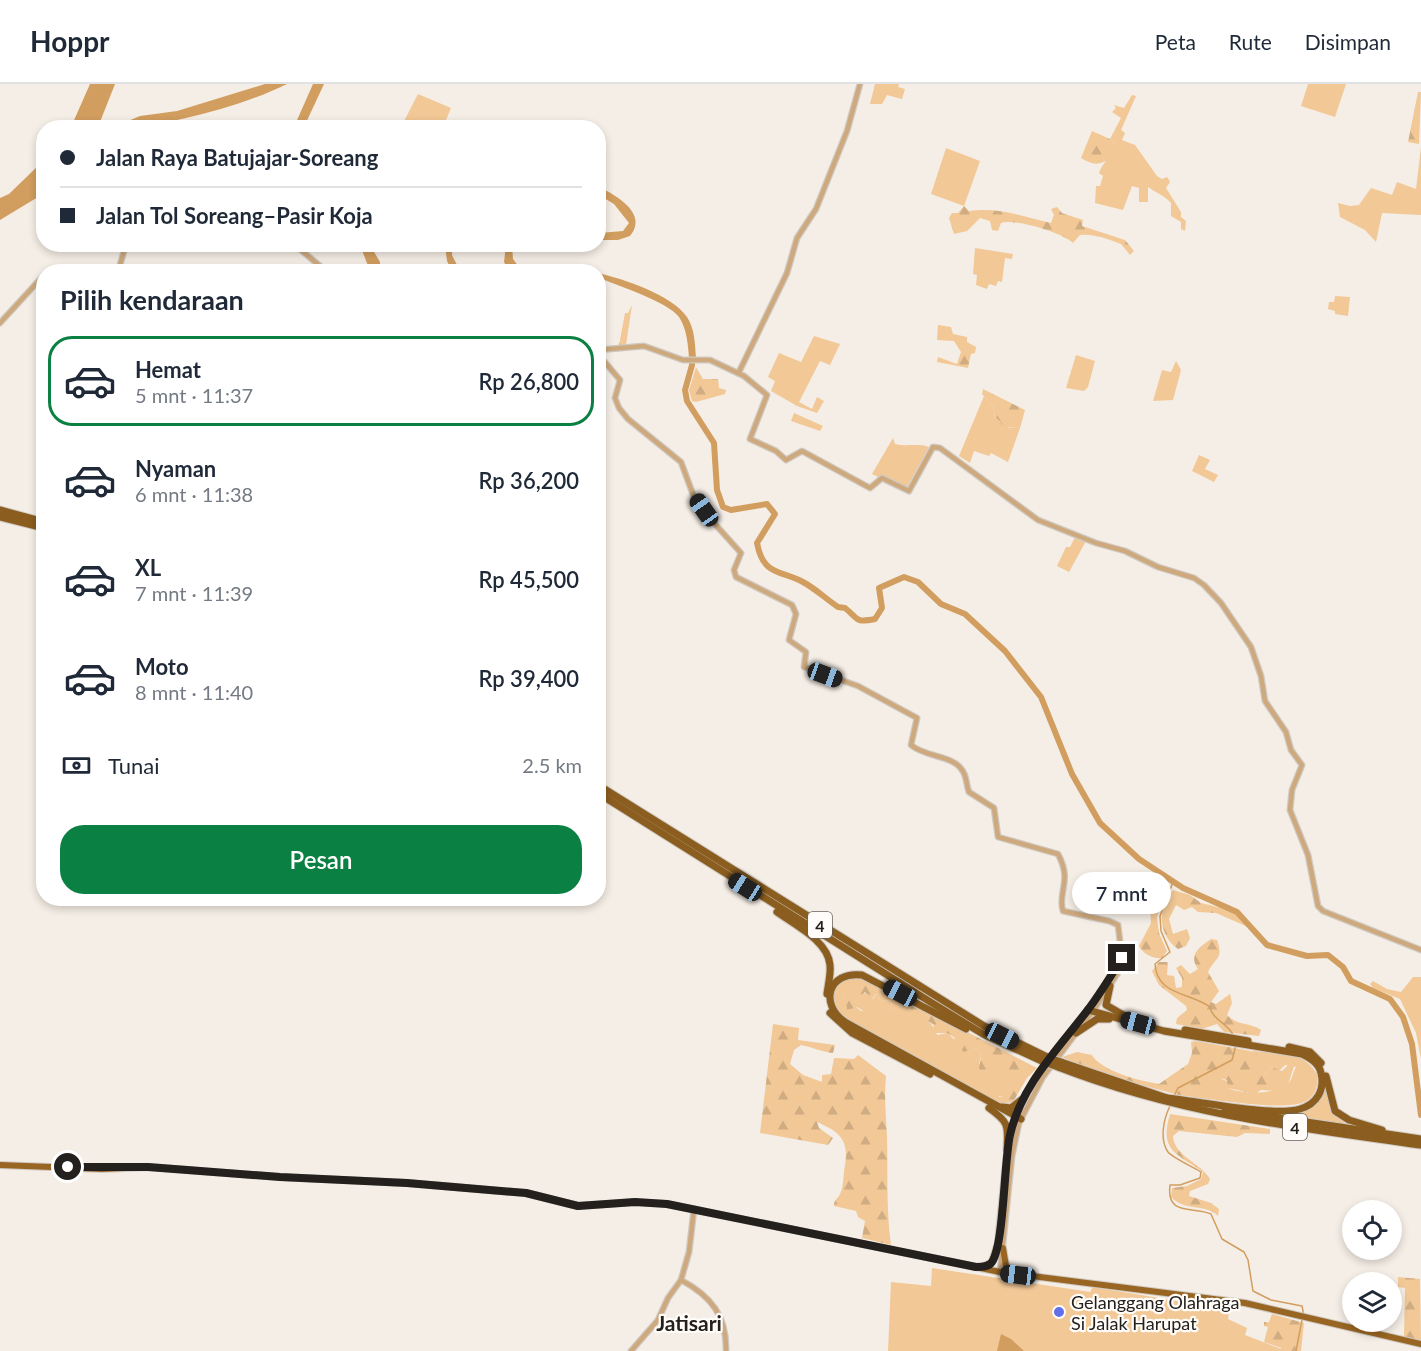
<!DOCTYPE html>
<html lang="id">
<meta charset="utf-8">
<style>
:root{--surface:#fff;--page:#f2f2f3;--text:#1f2937;--muted:#747a83;--line:#e0e1e3;--accent:#0b8043}
body{margin:0;font-family:Lato,sans-serif;background:var(--page);color:var(--text);height:100vh;display:flex;flex-direction:column;font-size:22px;white-space:nowrap}
*{box-sizing:border-box;margin:0}
p{font-size:20px;color:var(--muted)}
.icon{flex:none;width:33px;height:33px;fill:none;stroke:currentColor;stroke-width:2;stroke-linecap:round;stroke-linejoin:round}
.map{position:relative;flex:1;overflow:hidden}
.drawer{position:absolute;left:36px;top:180px;width:570px;height:642px;display:flex;flex-direction:column;background:var(--surface);border-radius:24px;box-shadow:0 3px 9px #0003}
.drawer>*{flex:none}
.top-card{position:absolute;left:36px;top:36px;width:570px;height:132px;border-radius:24px;box-shadow:0 3px 9px #0003;display:grid;align-content:center;height:132px;padding:0 24px;background:var(--surface)}
.fabs{position:absolute;left:1342px;top:1116px;display:grid;gap:12px}
.fabs a{display:grid;place-items:center;width:60px;height:60px;border-radius:50%;background:var(--surface);box-shadow:0 3px 9px #0003;font-size:30px}
.end{position:absolute;width:27px;height:27px;margin:-14px;border:8px solid #23201d;background:#fff;box-shadow:0 0 0 3px #fff}
.from{border-radius:50%}
.bubble{position:absolute;height:42px;border-radius:21px;background:var(--surface);box-shadow:0 3px 9px #0003;font-size:20px;font-weight:600;line-height:42px;text-align:center}
.car{position:absolute;width:18px;height:36px;margin:-18px -9px;border-radius:8px;box-shadow:0 0 4px 2px #0007;background:linear-gradient(#222 24%,#8ab4d8 0 40%,#222 0 76%,#8ab4d8 0 86%,#222 0)}
.top-card b{display:flex;align-items:center;gap:21px;height:57px;font-size:22px}
.top-card b+b{border-top:2px solid var(--line)}
.top-card i{width:15px;height:15px;background:var(--text)}
ul{padding:0;list-style:none}
li{display:flex;align-items:center;gap:18px;height:90px;margin:0 12px 9px;padding:0 12px;border:3px solid transparent;border-radius:24px}
li div{flex:1}
li b{display:block;font-size:22px}
li em{font-style:normal;font-weight:600}
li.selected{border-color:var(--accent)}
li>.icon{width:54px;height:54px;stroke-width:1.5}
h2{padding:0 24px;font-size:27px;line-height:72px}
.pay{display:flex;align-items:center;gap:15px;height:66px;padding:0 24px;font-size:22px}
.pay p{margin-inline-start:auto}
.button{display:flex;gap:12px;margin-top:auto;padding:12px 24px}
.button a{flex:1;height:69px;border-radius:24px;background:var(--accent);color:#fff;font-size:24px;font-weight:600;line-height:69px;text-align:center}
header{display:flex;align-items:center;gap:36px;box-sizing:border-box;height:84px;padding:0 30px;background:var(--surface);border-bottom:2px solid var(--line)}
header strong{font-size:28px}
nav{display:flex;gap:33px;margin-inline-start:auto;font-size:21px}
.map>svg:first-child{display:block}
.green{fill:#f2c896}
.forest{fill:url(#forest-firs)}
.water{fill:#d29e5f}
.lines{fill:none;stroke-linecap:round;stroke-linejoin:round}
.stream{stroke:#d29e5f;stroke-width:1.5}
.river{stroke:#d29e5f;stroke-width:6}
.tertiary-casing{stroke:#cfc9c2;stroke-width:7}
.trunk-casing{stroke:#cfc9c2;stroke-width:8}
.motorway-casing{stroke:#cfc9c2;stroke-width:9}
.tertiary{stroke:#cea97d;stroke-width:4.5}
.trunk{stroke:#986622;stroke-width:6}
.motorway{stroke:#8b5d1f;stroke-width:7}
.motorway-bridge-casing{stroke:#cfc9c2;stroke-width:9;stroke-linecap:butt}
.motorway-bridge{stroke:#8b5d1f;stroke-width:7}
.route{stroke:#23201d;stroke-width:8}
.poi-dot{fill:#6170e8;stroke:#fffcf9;stroke-width:2}
.labels{text-anchor:middle;dominant-baseline:central;stroke-width:4.5;stroke-linejoin:round;paint-order:stroke}
.shield{fill:#fffcf9;stroke:#65625f;stroke-width:1.5}
.shield-label{font-size:16px;font-weight:bold;fill:#23201d}
.poi-label{font-size:18px;fill:#23201d;stroke:#fffcf9;text-anchor:start}
.quarter-label{font-size:21px;font-weight:bold;fill:#23201d;stroke:#fffcf9}
</style>
<header>
<strong>Hoppr</strong>
<nav><a>Peta</a><a>Rute</a><a>Disimpan</a></nav>
</header>
<div class="map">
<svg width="1421" height="1267" viewBox="0 0 1421 1267">
<defs>
<pattern id="forest-firs" width="22" height="20" patternUnits="userSpaceOnUse" patternTransform="scale(1.5)"><rect width="22" height="20" fill="#f2c896"/><path d="M5 1l3.5 6h-7zM16 11l3.5 6h-7z" fill="#cfac81"/></pattern>
</defs>
<rect width="100%" height="100%" fill="#f5eee6"/>
<g class="green">
<path d="M875,0H899L898,3L905,5L902,15L887,11L882,20H870Z"/>
<path d="M1308,0H1346L1335,33L1301,22Z"/>
<path d="M418,10L451,24L443,43H401Z"/>
<path d="M1132,11L1136,12L1121,46L1125,49L1122,56L1135,61L1157,92L1162,95L1167,93L1170,98L1166,104L1181,128V133L1186,137L1185,147L1181,145V138L1171,132V119C1164,111 1156,109 1148,103V118H1139V104L1132,102L1123,126L1095,119L1096,102H1100L1103,92L1099,89C1103,78 1111,72 1116,61L1110,55L1121,34L1112,28L1116,24L1114,21L1124,24Z"/>
<path d="M1421,63V131L1382,129L1376,158L1365,146L1340,133L1338,119L1350,122L1359,121L1371,104L1392,111L1397,98L1416,105Z"/>
<path d="M946,64L980,77L964,122L931,110Z"/>
<path d="M975,164L1013,170L1012,175L1005,174L1002,198L998,197L996,202L989,200L987,205L976,201L977,191L973,190Z"/>
<path d="M1335,212L1350,213L1348,232L1335,230V227L1328,225L1329,218H1334Z"/>
<path d="M814,252L840,260L830,281L820,277L799,318L812,325L817,313L824,317L817,329L797,322L771,307L775,297L768,293L779,269L801,278Z"/>
<path d="M1076,271L1095,277L1088,303L1084,307L1066,304Z"/>
<path d="M1176,277L1181,286L1173,316L1153,317L1162,286L1171,288Z"/>
<path d="M984,312L993,322L995,333L1009,344H1020L1008,378L991,369L989,372L974,367L970,379L959,372Z"/>
<path d="M794,329L823,342L820,347L791,337Z"/>
<path d="M893,354L895,360C906,363 918,359 929,363L907,403L884,392L878,393L872,390Z"/>
<path d="M1199,371L1210,376L1205,385L1218,391L1214,398L1192,387Z"/>
<path d="M1075,453L1086,457L1069,488L1057,482L1066,463H1070Z"/>
<path d="M1413,893H1421V975L1416,949L1400,915L1373,904L1370,900L1373,897L1387,905L1401,908Z"/>
<path d="M839,899L848,902L850,905L843,909L846,915L861,927L866,925L858,917L863,908L873,915L877,909L880,916L892,917L890,927L906,925L901,924L902,920C916,925 932,936 937,951L947,949L956,957L979,966L981,972L979,980L1015,987V998L1004,1012H999L1000,1020C967,1002 935,983 903,965C883,954 847,947 835,926C831,917 833,906 839,899Z"/>
<path d="M1253,967C1277,969 1306,967 1317,991C1318,1003 1315,1013 1304,1018C1281,1028 1206,1014 1179,1011C1193,1009 1202,995 1217,993L1229,998L1228,1004C1243,1011 1275,1010 1288,1000C1292,996 1293,988 1296,983L1285,981L1279,987L1271,983L1266,991Z"/>
<path d="M1326,1000L1331,1027L1346,1040L1262,1029H1282L1317,1019Z"/>
<path d="M932,1184L1077,1206L1090,1208L1093,1203L1177,1217L1230,1221L1228,1235L1247,1244L1245,1251L1281,1265V1267H888L891,1198L931,1202Z"/>
</g>
<g class="forest">
<path d="M1418,8H1421L1419,60L1408,58Z"/>
<path d="M1092,47L1110,55L1119,64L1116,76L1110,74C1099,82 1093,81 1081,74Z"/>
<path d="M964,122L969,127C999,123 1021,132 1051,139L1054,131L1051,125L1057,123L1062,129L1083,136L1082,142L1125,156L1134,167L1130,171L1121,160C1107,155 1095,150 1080,151L1073,159C1063,149 1015,134 1001,139L998,147L992,146L990,137L980,134L967,147L954,150L949,134L952,129H958Z"/>
<path d="M632,221L626,261H619L625,229H628Z"/>
<path d="M938,241L951,243L953,250L967,253V258L976,263L975,269L971,270L968,284L937,278L938,273L957,280L961,268L954,257L937,256Z"/>
<path d="M696,283L703,295H718L719,304L726,306L725,310L696,318L692,317L689,306Z"/>
<path d="M983,305L1025,326L1020,344L1002,343L1001,338L995,333L993,322L982,310Z"/>
<path d="M1164,801L1168,803L1157,833L1159,849L1167,867L1162,874C1153,875 1143,870 1139,862L1151,839L1150,824L1155,820L1159,803Z"/>
<path d="M1173,806L1190,811L1201,819L1226,825L1238,832L1248,843L1216,829L1198,828L1192,823L1184,826L1176,821L1169,835L1173,850L1187,845L1190,854L1186,862L1178,865C1158,851 1157,824 1173,806Z"/>
<path d="M1211,855L1217,856C1224,876 1215,873 1208,888L1219,907L1211,918L1216,920L1230,910L1232,919L1227,931C1237,942 1250,938 1261,946L1259,952L1224,948L1217,940L1202,945L1176,940L1177,934L1187,926L1186,922L1159,901L1152,887L1159,878H1168L1167,891L1174,892L1176,904L1182,903V894L1176,884L1181,881L1190,890L1198,885C1188,871 1199,863 1211,855Z"/>
<path d="M850,893L863,894L1037,984L1027,994L1013,1018L1000,1020L998,1013L1004,1012L1005,1006L1015,998V987L1007,992L982,989L979,984L981,972L979,966L974,964L964,968L959,964L947,963L955,954L947,949H932L934,941L905,921L901,923L909,927V931H894L890,927L892,917L880,916L877,909L871,916L865,908L861,911L859,917L866,925L865,928L857,923L847,926L846,915L842,913V910L850,904L839,899Z"/>
<path d="M773,940L799,944L798,956L835,961L833,969C821,968 813,963 801,961L794,966L790,980L803,991L822,998V991L831,990L834,974L854,975L858,971L886,992C884,1012 886,1032 887,1053C888,1089 886,1125 891,1161L862,1154L865,1137L858,1133L856,1127L834,1122C834,1115 837,1116 840,1110C844,1103 843,1090 845,1081C849,1056 840,1048 817,1038L819,1044L833,1054L828,1061L760,1049Z"/>
<path d="M1196,957L1256,968L1266,991L1271,983L1282,987L1294,975L1296,976L1288,1001L1276,1007L1261,1006L1255,1010L1228,1004L1227,996C1206,988 1198,1009 1179,1011L1100,990L1062,973L1077,968L1092,971C1101,987 1140,997 1159,1000L1188,980L1192,969L1191,958Z"/>
<path d="M1170,1030L1270,1045V1050L1245,1049L1237,1053L1179,1047L1173,1052C1174,1072 1201,1079 1210,1095L1208,1100L1190,1107L1189,1112L1211,1119L1219,1125L1218,1132C1205,1119 1185,1128 1171,1113L1172,1104L1187,1102L1201,1095L1203,1088C1176,1069 1159,1067 1170,1030Z"/>
<path d="M1398,1193L1420,1195L1421,1257L1404,1254L1405,1204L1398,1203Z"/>
<path d="M1272,1230L1304,1239L1301,1267H1281V1264L1264,1258L1268,1243L1264,1242V1238H1269Z"/>
</g>
<g class="water">
<path d="M90,0H115L98,43H71Z"/>
<path d="M265,0H287C243,22 163,44 114,43L140,32L177,27Z"/>
<path d="M313,0H324L304,43H294Z"/>
<path d="M43,77V110L0,136V114L9,110Z"/>
<path d="M599,103C616,111 649,130 630,152L618,156H599V149L623,147L629,139L614,120L599,111Z"/>
<path d="M360,161H370L380,178V187H370Z"/>
<path d="M445,161H452V171L460,187H452L447,177Z"/>
<path d="M506,161H512L513,175L522,187H509L504,178Z"/>
<path d="M598,189C624,195 672,211 687,233C695,245 695,261 696,274H689C688,261 687,245 679,233C668,218 617,201 599,194Z"/>
<path d="M1001,1250L1011,1255L1024,1267H997Z"/>
</g>
<g class="lines">
<g class="stream">
<path d="M1173,798L1160,832L1161,847L1170,868L1155,880C1157,912 1190,908 1210,923C1212,936 1228,939 1233,951"/>
<path d="M1174,1012L1178,1004L1232,976L1236,961"/>
<path d="M1170,1022C1164,1034 1159,1055 1168,1068C1173,1074 1193,1083 1201,1088L1200,1094L1180,1101H1170C1166,1133 1193,1122 1211,1130L1222,1155L1244,1168L1248,1176L1253,1207L1271,1216L1302,1222L1304,1232"/>
<path d="M1296,1267L1302,1236"/>
</g>
<path class="river" d="M692,272V281L685,306L687,317L714,359L717,406L723,423L731,426L767,420L775,430L757,459C763,492 781,486 803,498C816,505 826,515 838,523L845,524C859,535 854,539 875,535L882,524L879,504L904,493L918,498L941,520L965,530L1005,567L1041,613L1072,690L1100,739L1139,775L1183,804L1237,828L1267,861L1307,872L1328,871L1343,883L1351,897L1390,915L1403,933L1412,960L1421,1031"/>
<g class="tertiary-casing">
<g id="tertiary">
<path d="M294,160L327,188"/>
<path d="M118,188L126,160"/>
<path d="M0,239L44,191"/>
<path d="M598,266L644,262L683,276H710L744,292L767,311L750,355L776,367L786,376L802,367L870,404L882,394L909,407L933,363L940,364L1038,436L1096,459L1125,467L1158,483L1194,494L1204,501L1221,519L1251,563L1261,592L1265,617L1286,648L1291,666L1302,681L1292,706L1290,726L1308,771L1318,822L1323,827L1421,866"/>
<path d="M598,270L620,296L615,314L619,324L628,335L681,378L694,413L714,439L741,469L734,486L736,493L792,521L796,530L789,556L806,568L804,583L858,602L917,634L911,661C924,673 953,671 962,686C967,692 966,701 969,708L994,724L998,753L1058,770C1073,798 1057,808 1063,827L1109,837L1118,841L1122,874L1121,884L1095,924L1043,993L1019,1039L1012,1072L1000,1188"/>
<path d="M739,288L787,189L797,154L816,125L847,47L860,0"/>
<path d="M1010,1053C1021,1002 1056,967 1086,928C1100,910 1111,892 1122,874"/>
<path d="M997,1163L1007,1064"/>
<path d="M681,1196C711,1212 727,1232 726,1267"/>
<path d="M631,1267L658,1236L668,1214L681,1196L689,1168L694,1125"/>
</g>
</g>
<g class="trunk-casing">
<g id="trunk">
<path d="M0,1081L102,1085L148,1083L280,1093L407,1099L526,1109L578,1122L635,1118L667,1120L1000,1188L1245,1219L1421,1260"/>
<path d="M1003,1164L1006,1182L1015,1189"/>
<path d="M982,1183L992,1178L997,1162"/>
</g>
</g>
<g class="motorway-casing">
<g id="motorway">
<path d="M0,426L44,438"/>
<path d="M0,433L44,444"/>
<path d="M598,701L984,942L1047,973"/>
<path d="M598,709L932,919L983,950L1044,978"/>
<path d="M777,828C795,841 828,857 830,881C831,891 828,901 827,910"/>
<path d="M1110,902L1106,921L1125,932"/>
<path d="M1088,926L1164,947L1302,970C1310,974 1319,979 1321,989C1325,1006 1317,1020 1300,1025C1273,1033 1198,1017 1166,1014"/>
<path d="M830,929L852,949L930,990"/>
<path d="M966,945L862,891C828,887 819,920 845,938L1021,1035"/>
<path d="M1185,946L1248,957"/>
<path d="M1076,949L1097,935H1109"/>
<path d="M1289,963L1310,968L1321,979"/>
<path d="M1061,978L1170,1015"/>
<path d="M1058,983C1176,1029 1296,1044 1421,1061"/>
<path d="M1326,992L1335,1027L1349,1036L1382,1046"/>
<path d="M1002,1023L1011,1024L1021,1016"/>
<path d="M989,1024C1010,1039 1008,1042 1007,1066"/>
<path d="M1225,1026L1421,1055"/>
</g>
</g>
<use href="#tertiary" class="tertiary"/>
<use href="#trunk" class="trunk"/>
<use href="#motorway" class="motorway"/>
<g class="motorway-bridge-casing">
<g id="motorway-bridge">
<path d="M1047,973L1061,978"/>
<path d="M1044,978L1058,983"/>
</g>
</g>
<use href="#motorway-bridge" class="motorway-bridge"/>
</g>
<g class="lines">
<path class="route" d="M68,1083H148L280,1093L407,1099L526,1109L578,1122L635,1118L667,1120L976,1183C982,1183 989,1183 992,1178C1004,1161 1004,1077 1010,1051C1021,1002 1057,966 1087,927C1100,910 1111,892 1122,874"/>
</g>
<circle class="poi-dot" cx="1059" cy="1228" r="6"/>
<g class="labels">
<g class="shield">
<rect x="808" y="828" width="24" height="26" rx="4.5"/>
<rect x="1283" y="1030" width="24" height="26" rx="4.5"/>
</g>
<g class="shield-label">
<text x="820" y="841">4</text>
<text x="1295" y="1043">4</text>
</g>
<g class="poi-label">
<text x="1071" y="1218">Gelanggang Olahraga<tspan x="1071" dy="21">Si Jalak Harupat</tspan></text>
</g>
<g class="quarter-label">
<text x="689" y="1238">Jatisari</text>
</g>
</g>
</svg>
<div class="fabs">
<a><svg class="icon" aria-label="locate" viewBox="0 0 24 24"><circle cx="12" cy="12" r="6"/><path d="M12 2v4M12 18v4M2 12h4M18 12h4"/></svg></a>
<a><svg class="icon" aria-label="layers" viewBox="0 0 24 24"><path d="M12 4l9 5-9 5-9-5zM3 14l9 5 9-5"/></svg></a>
</div>
<i class="end from" style="left:68px;top:1083px"></i>
<i class="end" style="left:1122px;top:874px"></i>
<div class="bubble" style="left:1072px;top:788px;width:99px">7 mnt</div>
<i class="car" style="left:704px;top:426px;rotate:325deg"></i>
<i class="car" style="left:825px;top:591px;rotate:110deg"></i>
<i class="car" style="left:745px;top:803px;rotate:302deg"></i>
<i class="car" style="left:900px;top:909px;rotate:298deg"></i>
<i class="car" style="left:1138px;top:939px;rotate:285deg"></i>
<i class="car" style="left:1002px;top:952px;rotate:117deg"></i>
<i class="car" style="left:1018px;top:1191px;rotate:277deg"></i>
<div class="top-card">
<b><i class="from"></i>Jalan Raya Batujajar-Soreang</b>
<b><i></i>Jalan Tol Soreang–Pasir Koja</b>
</div>
<section class="drawer">
<h2>Pilih kendaraan</h2>
<ul>
<li class="selected"><svg class="icon" aria-label="car" viewBox="0 0 24 24"><path d="M5 17H2v-5l4-1 3-4h7l3 4 3 1v5h-3M9 17h6M6 11h13"/><circle cx="7" cy="17" r="2"/><circle cx="17" cy="17" r="2"/></svg><div><b>Hemat</b><p>5 mnt · 11:37</p></div><em>Rp 26,800</em></li>
<li><svg class="icon" aria-label="car" viewBox="0 0 24 24"><path d="M5 17H2v-5l4-1 3-4h7l3 4 3 1v5h-3M9 17h6M6 11h13"/><circle cx="7" cy="17" r="2"/><circle cx="17" cy="17" r="2"/></svg><div><b>Nyaman</b><p>6 mnt · 11:38</p></div><em>Rp 36,200</em></li>
<li><svg class="icon" aria-label="car" viewBox="0 0 24 24"><path d="M5 17H2v-5l4-1 3-4h7l3 4 3 1v5h-3M9 17h6M6 11h13"/><circle cx="7" cy="17" r="2"/><circle cx="17" cy="17" r="2"/></svg><div><b>XL</b><p>7 mnt · 11:39</p></div><em>Rp 45,500</em></li>
<li><svg class="icon" aria-label="car" viewBox="0 0 24 24"><path d="M5 17H2v-5l4-1 3-4h7l3 4 3 1v5h-3M9 17h6M6 11h13"/><circle cx="7" cy="17" r="2"/><circle cx="17" cy="17" r="2"/></svg><div><b>Moto</b><p>8 mnt · 11:40</p></div><em>Rp 39,400</em></li>
</ul>
<div class="pay"><svg class="icon" aria-label="cash" viewBox="0 0 24 24"><path d="M3 7h18v10H3z"/><circle cx="12" cy="12" r="2"/></svg>Tunai<p>2.5 km</p></div>
<div class="button"><a>Pesan</a></div>
</section>
</div>
